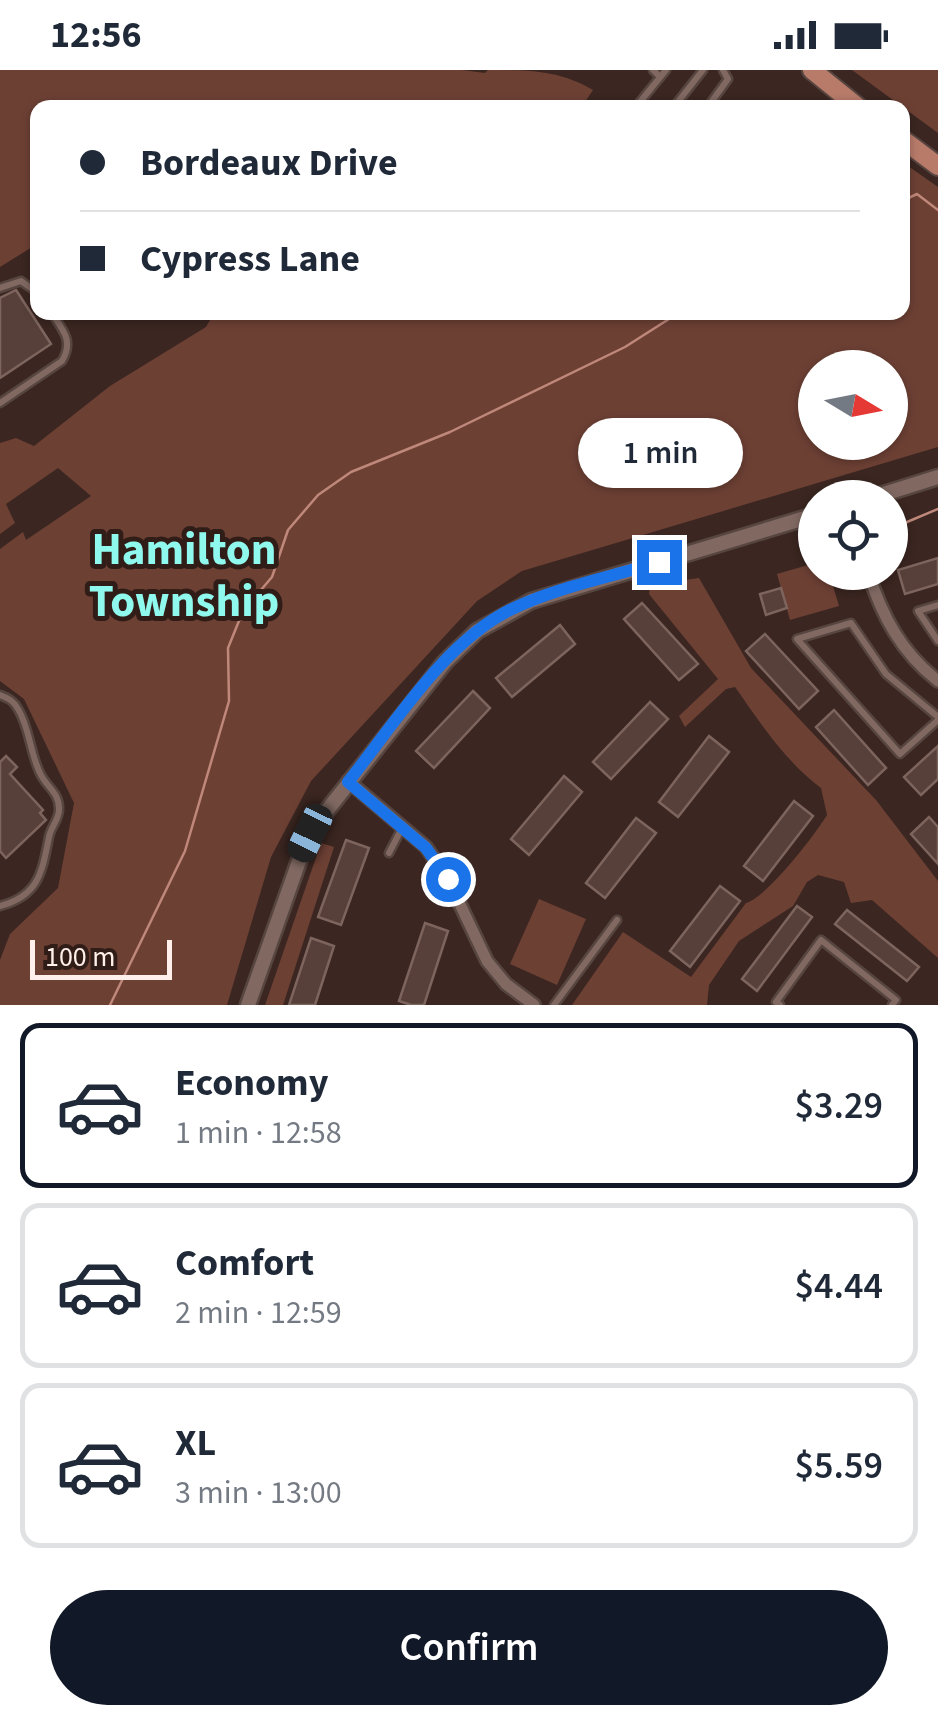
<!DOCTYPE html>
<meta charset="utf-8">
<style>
:root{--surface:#fff;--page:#f2f2f3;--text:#1f2937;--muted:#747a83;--line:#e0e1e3;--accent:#111827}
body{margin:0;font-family:"Source Sans 3",sans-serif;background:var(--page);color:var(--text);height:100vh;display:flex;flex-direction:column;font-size:38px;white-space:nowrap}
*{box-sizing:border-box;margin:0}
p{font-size:32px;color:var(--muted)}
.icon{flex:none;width:55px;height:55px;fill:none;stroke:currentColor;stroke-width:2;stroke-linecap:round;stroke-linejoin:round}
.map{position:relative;height:935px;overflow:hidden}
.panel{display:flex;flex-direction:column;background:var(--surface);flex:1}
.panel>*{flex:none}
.hud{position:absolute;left:30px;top:30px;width:880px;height:220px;border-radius:20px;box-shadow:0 2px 8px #0004;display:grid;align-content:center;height:220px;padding:0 50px;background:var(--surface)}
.needle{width:65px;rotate:100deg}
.buttons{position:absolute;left:798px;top:280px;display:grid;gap:20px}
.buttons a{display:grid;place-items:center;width:110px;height:110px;border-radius:50%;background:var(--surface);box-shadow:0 2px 8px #0004;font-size:50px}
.scale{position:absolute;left:30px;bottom:25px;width:142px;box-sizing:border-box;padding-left:10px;border:5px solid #fff0ec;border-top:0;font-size:28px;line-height:35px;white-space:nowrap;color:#fff0ec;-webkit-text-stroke:8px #311d17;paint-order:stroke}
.end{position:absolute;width:45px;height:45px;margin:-22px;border:12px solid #1a73e8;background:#fff;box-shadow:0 0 0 5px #fff}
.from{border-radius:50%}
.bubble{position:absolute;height:70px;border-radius:35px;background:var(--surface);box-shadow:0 2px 8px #0004;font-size:32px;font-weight:600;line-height:70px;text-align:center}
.car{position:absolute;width:30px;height:60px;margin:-30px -15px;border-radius:12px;box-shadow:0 0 8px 2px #0007;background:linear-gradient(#222 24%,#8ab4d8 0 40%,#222 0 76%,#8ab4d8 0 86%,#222 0)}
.hud b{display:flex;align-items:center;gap:35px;height:95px;font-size:38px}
.hud b+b{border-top:2px solid var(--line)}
.hud i{width:25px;height:25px;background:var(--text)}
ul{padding:18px 0 0;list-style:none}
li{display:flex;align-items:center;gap:30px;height:165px;margin:0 20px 15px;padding:0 30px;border:5px solid var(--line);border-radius:20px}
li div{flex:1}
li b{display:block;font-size:38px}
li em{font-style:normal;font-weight:600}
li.current{border-color:var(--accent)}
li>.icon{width:90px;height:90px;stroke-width:1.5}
.cta{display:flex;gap:20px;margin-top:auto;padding:20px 50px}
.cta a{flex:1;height:115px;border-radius:60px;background:var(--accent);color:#fff;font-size:40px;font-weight:600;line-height:115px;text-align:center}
.status{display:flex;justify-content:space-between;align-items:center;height:70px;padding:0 50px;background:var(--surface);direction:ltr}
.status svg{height:28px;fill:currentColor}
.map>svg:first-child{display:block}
.green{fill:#6d4034;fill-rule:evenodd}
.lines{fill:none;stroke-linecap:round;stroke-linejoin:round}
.stream{stroke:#bf887a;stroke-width:2.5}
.building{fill:#57403a;stroke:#7d655e;stroke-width:2.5}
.service-casing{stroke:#574540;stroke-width:11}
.minor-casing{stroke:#574540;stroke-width:16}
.tertiary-casing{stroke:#574540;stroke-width:19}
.primary-casing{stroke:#574540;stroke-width:22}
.service{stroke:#816962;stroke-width:6}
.minor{stroke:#816962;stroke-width:11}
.tertiary{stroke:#816962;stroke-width:14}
.primary{stroke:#b87b6a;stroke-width:18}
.route{stroke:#1a73e8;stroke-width:12}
.labels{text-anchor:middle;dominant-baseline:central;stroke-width:10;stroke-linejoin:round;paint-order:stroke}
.district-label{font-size:45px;font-weight:bold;fill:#90f9ed;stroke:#311d17}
</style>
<div class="status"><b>12:56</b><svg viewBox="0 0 49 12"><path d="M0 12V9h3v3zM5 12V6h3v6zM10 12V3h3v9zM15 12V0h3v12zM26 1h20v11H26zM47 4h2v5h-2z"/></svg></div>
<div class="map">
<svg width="938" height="935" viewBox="0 0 938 935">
<rect width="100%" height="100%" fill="#3b2621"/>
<g class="green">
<path d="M0,0H462L485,3L488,0C527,0 559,0 593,20L581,38H38L37,174L0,197Z"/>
<path d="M852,0H938V63Z"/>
<path d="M911,98L938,117V377L522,501L477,531L311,711L271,787L227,935H0V890L10,864L58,818L74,733L24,629L0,611V479L23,462L26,470L91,426L58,398L6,434L15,453L0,464V373L16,368L34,376L110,316L206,257L214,243L902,242L903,100ZM815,298H890V372H815Z"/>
<path d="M815,493V502L829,503L839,536L790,550L777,504Z"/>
<path d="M699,508L751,598L876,730L938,811V888L872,830L851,833L844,812L818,805L807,812L793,836L739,871L709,915L707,935H572L623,862L691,907L746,833C767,827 815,765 827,745L821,718C785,691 761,654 735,617L726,619L685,657L679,646L718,609L649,524L650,515Z"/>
<path d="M321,773L334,777L283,935H265Z"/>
<path d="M539,829L586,849L557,915L510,894Z"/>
</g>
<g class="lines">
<g class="stream">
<path d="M902,131L917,124L938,140"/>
<path d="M895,464L907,452L938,439"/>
<path d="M110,935L185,781L229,631L228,578L243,541L272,507L288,460L318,425L351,402L450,362L625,277L680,242"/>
</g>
</g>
<g class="building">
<path d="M16,220L51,274L0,308V228Z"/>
<path d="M938,488V514L905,524L898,500Z"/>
<path d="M781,518L787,538L766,545L760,524Z"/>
<path d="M642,533L698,594L679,610L624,549Z"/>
<path d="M560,555L575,574L512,627L496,608Z"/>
<path d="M765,564L818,621L799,639L746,581Z"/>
<path d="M473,621L490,638L434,698L416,681Z"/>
<path d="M650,632L668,649L611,709L593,692Z"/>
<path d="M834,640L886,698L868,715L816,657Z"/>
<path d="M709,666L729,682L678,747L659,732Z"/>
<path d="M938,676V709L921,725L904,707Z"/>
<path d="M6,686L17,697L10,704L43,740L40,743L46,750L6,788L0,781V692Z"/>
<path d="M564,706L582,722L529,785L511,769Z"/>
<path d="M794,731L813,746L763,811L744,796Z"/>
<path d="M929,747L938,757V794L911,764Z"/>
<path d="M636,748L656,763L605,828L586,813Z"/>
<path d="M346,770L369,778L341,855L318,847Z"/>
<path d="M720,816L740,831L690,897L670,881Z"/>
<path d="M797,836L812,847L757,921L742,909Z"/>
<path d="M847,840L919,897L907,911L835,854Z"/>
<path d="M425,853L448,861L424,935H411L399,931Z"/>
<path d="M311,868L334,876L315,935H289Z"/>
</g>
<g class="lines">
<g class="service-casing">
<g id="service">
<path d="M653,0L660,7"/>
<path d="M635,38L666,0"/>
<path d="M673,38L703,0"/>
<path d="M707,38L728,9L723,0"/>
<path d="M0,218L21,211L38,223"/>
<path d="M0,333L62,291C74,271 63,260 51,242"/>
<path d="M938,535L918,541L938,571"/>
<path d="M0,625C8,628 14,631 18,639C30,658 30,685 41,705C47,717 59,723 59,738C60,749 51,756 49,767C42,802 39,826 0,836"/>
<path d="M938,647L886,604L851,553L797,569L900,684L938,650"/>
<path d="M389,783L402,758"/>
<path d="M554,935L617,850"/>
<path d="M780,935L776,932L821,870L896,930L892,935"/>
</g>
</g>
<g class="minor-casing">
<g id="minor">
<path d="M868,502C882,546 901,582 938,611"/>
<path d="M348,711L426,777L448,809L487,891L506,914L534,935"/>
</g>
</g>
<g class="tertiary-casing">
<g id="tertiary">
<path d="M871,428L938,407"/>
<path d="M248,935L309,763L445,592L477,561L531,531L815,445"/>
</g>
</g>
<g class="primary-casing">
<g id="primary">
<path d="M812,0L859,38"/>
<path d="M902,69L938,96"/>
</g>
</g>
<use href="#service" class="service"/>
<use href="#minor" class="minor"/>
<use href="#tertiary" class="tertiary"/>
<use href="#primary" class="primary"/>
</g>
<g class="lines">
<path class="route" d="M448,809L426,778L348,712C394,655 445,571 512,539C557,517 611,507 659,492"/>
</g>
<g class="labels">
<g class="district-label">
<text x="184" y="480">Hamilton<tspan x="184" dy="52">Township</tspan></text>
</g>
</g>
</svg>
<div class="buttons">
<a><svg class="needle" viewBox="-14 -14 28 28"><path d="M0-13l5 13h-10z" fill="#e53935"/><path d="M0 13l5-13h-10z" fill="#747a83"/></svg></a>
<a><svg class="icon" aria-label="locate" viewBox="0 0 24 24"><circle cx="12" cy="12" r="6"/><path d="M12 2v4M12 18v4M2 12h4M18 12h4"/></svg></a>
</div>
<div class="scale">100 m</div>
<i class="end from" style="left:448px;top:809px"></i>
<i class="end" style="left:659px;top:492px"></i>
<div class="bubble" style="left:578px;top:348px;width:165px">1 min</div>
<i class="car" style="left:310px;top:763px;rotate:206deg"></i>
<div class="hud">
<b><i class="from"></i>Bordeaux Drive</b>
<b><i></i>Cypress Lane</b>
</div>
</div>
<section class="panel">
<ul>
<li class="current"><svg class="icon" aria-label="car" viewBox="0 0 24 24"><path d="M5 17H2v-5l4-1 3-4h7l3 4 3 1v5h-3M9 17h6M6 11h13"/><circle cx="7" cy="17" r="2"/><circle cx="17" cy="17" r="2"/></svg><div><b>Economy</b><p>1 min · 12:58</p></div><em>$3.29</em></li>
<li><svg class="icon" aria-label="car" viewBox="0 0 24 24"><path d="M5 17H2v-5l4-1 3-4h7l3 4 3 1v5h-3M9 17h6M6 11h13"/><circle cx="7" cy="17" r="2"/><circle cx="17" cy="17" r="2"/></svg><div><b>Comfort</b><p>2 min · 12:59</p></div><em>$4.44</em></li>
<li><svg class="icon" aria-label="car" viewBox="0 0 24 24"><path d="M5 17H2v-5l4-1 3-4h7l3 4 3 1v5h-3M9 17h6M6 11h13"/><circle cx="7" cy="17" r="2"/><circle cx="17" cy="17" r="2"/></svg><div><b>XL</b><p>3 min · 13:00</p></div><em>$5.59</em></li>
</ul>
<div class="cta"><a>Confirm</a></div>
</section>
